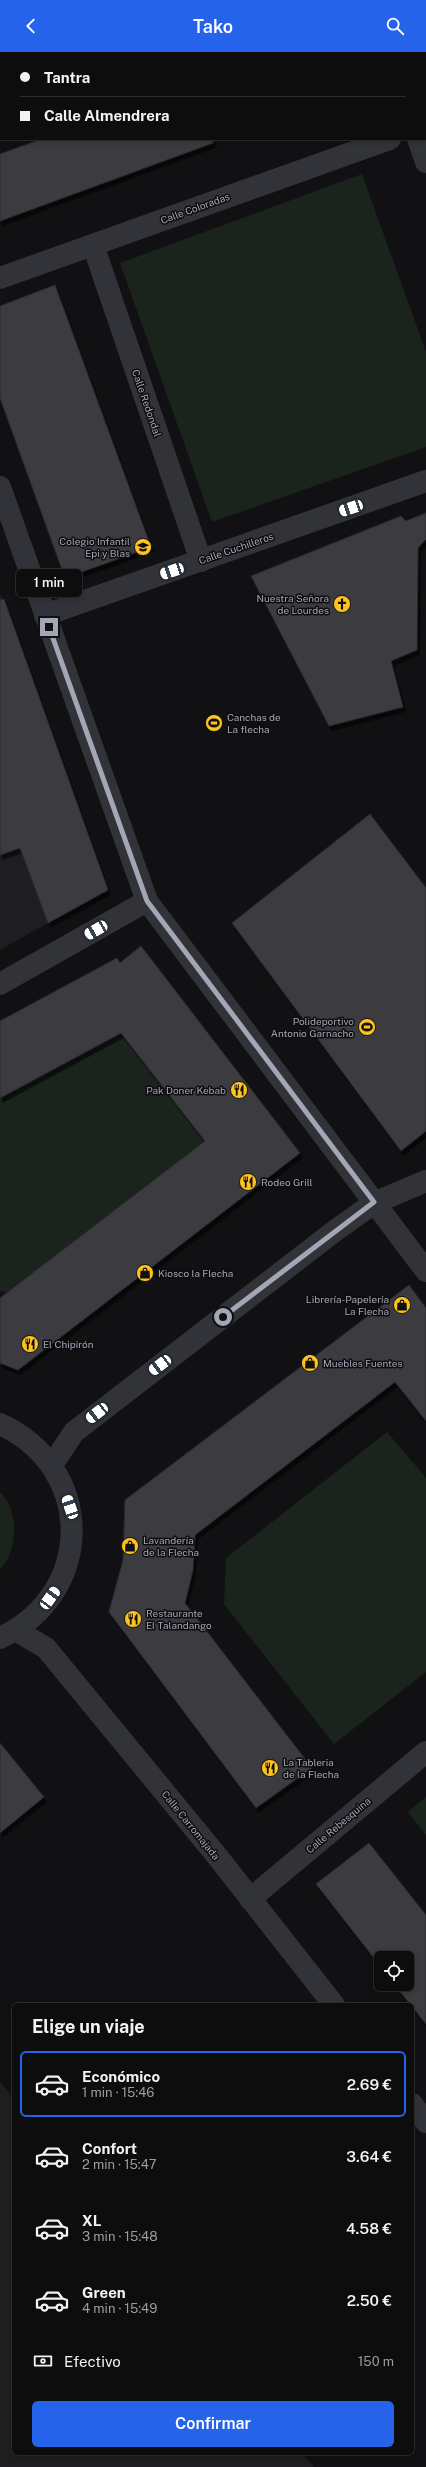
<!DOCTYPE html>
<html lang="es">
<meta charset="utf-8">
<style>
:root{--surface:#0d0d0e;--page:#161617;--text:#f1f3f6;--muted:#9a9c9e;--line:#2d2d2e;--accent:#2563eb}
body{margin:0;font-family:"Public Sans",sans-serif;background:var(--page);color:var(--text);height:100vh;display:flex;flex-direction:column;font-size:15px;white-space:nowrap}
*{box-sizing:border-box;margin:0}
p{font-size:13px;color:var(--muted)}
.icon{flex:none;width:22px;height:22px;fill:none;stroke:currentColor;stroke-width:2;stroke-linecap:round;stroke-linejoin:round}
.map{position:relative;flex:1;overflow:hidden}
.panel{position:absolute;left:12px;top:1951px;width:402px;height:452px;display:flex;flex-direction:column;background:var(--surface);border-radius:6px;box-shadow:0 2px 6px #0003,0 0 0 1px var(--line)}
.panel>*{flex:none}
.hud{position:absolute;left:0px;top:0px;width:426px;height:88px;box-shadow:0 2px 6px #0003,0 0 0 1px var(--line);display:grid;align-content:center;height:88px;padding:0 20px;background:var(--surface)}
.controls{position:absolute;left:374px;top:1899px;display:grid;gap:8px}
.controls a{display:grid;place-items:center;width:40px;height:40px;border-radius:6px;background:var(--surface);box-shadow:0 2px 6px #0003,0 0 0 1px var(--line);font-size:20px}
.end{position:absolute;width:18px;height:18px;margin:-9px;border:5px solid #a2a6b5;background:#111;box-shadow:0 0 0 2px #111}
.from{border-radius:50%}
.bubble{position:absolute;height:28px;border-radius:6px;background:var(--surface);box-shadow:0 2px 6px #0003,0 0 0 1px var(--line);font-size:13px;font-weight:600;line-height:28px;text-align:center}
.car{position:absolute;width:12px;height:24px;margin:-12px -6px;border-radius:5px;box-shadow:0 0 3px 1px #0007;background:linear-gradient(#fff 24%,#345 0 40%,#fff 0 76%,#345 0 86%,#fff 0)}
.hud b{display:flex;align-items:center;gap:14px;height:38px;font-size:15px}
.hud b+b{border-top:1px solid var(--line)}
.hud i{width:10px;height:10px;background:var(--text)}
ul{padding:0;list-style:none}
li{display:flex;align-items:center;gap:12px;height:66px;margin:0 8px 6px;padding:0 12px;border:2px solid transparent;border-radius:6px}
li div{flex:1}
li b{display:block;font-size:15px}
li em{font-style:normal;font-weight:600}
li.active{border-color:var(--accent)}
li>.icon{width:36px;height:36px;stroke-width:1.5}
h2{padding:0 20px;font-size:18px;line-height:48px}
.pay{display:flex;align-items:center;gap:10px;height:44px;padding:0 20px;font-size:15px}
.pay p{margin-inline-start:auto}
.primary-button{display:flex;gap:8px;margin-top:auto;padding:8px 20px}
.primary-button a{flex:1;height:46px;border-radius:6px;background:var(--accent);color:#fff;font-size:16px;font-weight:600;line-height:46px;text-align:center}
header{display:flex;justify-content:space-between;align-items:center;height:52px;padding:0 20px;background:var(--accent);color:#fff;font-size:18px;font-weight:600}
.map>svg:first-child{display:block}
.built{fill:#1e1d20}
.green{fill:#1b231d}
.building{fill:#3b3b41;stroke:#2c2b2f;filter:url(#shadow)}
.lines{fill:none;stroke-linecap:round;stroke-linejoin:round}
.street{stroke:#323338;stroke-width:22}
.route{stroke:#a2a6b5;stroke-width:5}
.labels{text-anchor:middle;dominant-baseline:central;stroke-width:3;stroke-linejoin:round;paint-order:stroke}
.street-label{font-size:10px;fill:#a2a6b5;stroke:#0d0c0e}
.poi-label{font-size:10px;fill:#a2a6b5;stroke:#0d0c0e;text-anchor:start}
</style>
<header><svg class="icon" aria-label="back" viewBox="0 0 24 24"><path d="M15 5l-7 7 7 7"/></svg>Tako<svg class="icon" aria-label="search" viewBox="0 0 24 24"><circle cx="10" cy="10" r="6"/><path d="M15 15l6 6"/></svg></header>
<div class="map">
<svg width="426" height="2415" viewBox="0 0 426 2415">
<defs>
<filter id="shadow"><feDropShadow dx="2.5" dy="4.5" stdDeviation="0" flood-color="#0009"/></filter>
</defs>
<rect width="100%" height="100%" fill="#111113"/>
<g class="built">
<path d="M0,541L106,838L0,898Z"/>
<path d="M0,2030L14,2047V2401H302L314,2415H0Z"/>
</g>
<g class="green">
<path d="M362,122L426,300V395L212,470L120,211Z"/>
<path d="M121,981L205,1089L7,1241L0,1239V1046Z"/>
<path d="M387,1380L426,1426V1620L334,1692L224,1552L226,1506Z"/>
<path d="M0,1440C20,1460 18,1498 0,1518Z"/>
<path d="M426,1745V1783L408,1760Z"/>
</g>
<g class="building">
<path d="M42,87H213V91L0,169V102Z"/>
<path d="M55,233L151,495L65,526L0,346V254Z"/>
<path d="M426,461V487L418,496L417,598L391,609L403,655L329,674L251,524L401,464L406,469Z"/>
<path d="M4,547L108,838L48,871L20,796L0,803V548Z"/>
<path d="M370,762L426,836V1079L401,1099L232,871Z"/>
<path d="M141,894L300,1101L18,1318L0,1311V1246L205,1089L121,981L0,1046V969L117,906L120,911Z"/>
<path d="M409,1233L426,1256V1369L395,1330L195,1483L193,1518L185,1551L312,1716L256,1756L109,1560L123,1508L125,1448Z"/>
<path d="M0,1691L44,1745L0,1781Z"/>
<path d="M369,1791L426,1863V1972L394,1932H407V1906H381V1915L316,1832Z"/>
</g>
<g class="lines">
<g class="street">
<path d="M386,0L387,1"/>
<path d="M177,1L180,0"/>
<path d="M0,65H1"/>
<path d="M418,87L426,110"/>
<path d="M93,193L201,509"/>
<path d="M0,226L390,87"/>
<path d="M0,435L147,849L426,1219"/>
<path d="M45,563L426,429"/>
<path d="M0,932L147,849"/>
<path d="M0,1372C96,1416 95,1542 0,1586"/>
<path d="M52,1413L74,1380L336,1178L374,1151L426,1129"/>
<path d="M17,1579L46,1596L217,1804L334,1953"/>
<path d="M250,1847L426,1700"/>
<path d="M412,2052L426,2070"/>
</g>
</g>
<g class="lines">
<path class="route" d="M49,575L147,849L374,1150L223,1265"/>
</g>
<defs>
<g id="school-disc" transform="scale(0.9)"><circle r="9.5" fill="#fdc320" stroke="#0d0c0e"/><path d="M0-5L7-2L0 1L-7-2ZM-4 1L0 2.5L4 1V4Q0 6-4 4Z" fill="#111"/></g>
<g id="church-disc" transform="scale(0.9)"><circle r="9.5" fill="#fdc320" stroke="#0d0c0e"/><path d="M-1.2-6h2.4v3.5h3.3v2.4h-3.3V6h-2.4V-.1h-3.3v-2.4h3.3Z" fill="#111"/></g>
<g id="stadium-disc" transform="scale(0.9)"><circle r="9.5" fill="#fdc320" stroke="#0d0c0e"/><path d="M0-5a6.5 5 0 1 0 0 10a6.5 5 0 1 0 0-10ZM-3.5-1.8h7v3.6h-7Z" fill="#111"/></g>
<g id="restaurant-disc" transform="scale(0.9)"><circle r="9.5" fill="#fdc320" stroke="#0d0c0e"/><path d="M-5-6h1v4h1v-4h1v4h1v-4h1v5L-1.5 .5V6h-2V.5L-5-1ZM5-6V6H3V1.5H1.5Q1.5-4 5-6Z" fill="#111"/></g>
<g id="shop-disc" transform="scale(0.9)"><circle r="9.5" fill="#fdc320" stroke="#0d0c0e"/><path d="M-5-2.5h2.3a2.7 3.5 0 0 1 5.4 0H5L5.5 6h-11ZM-1.5-2.5h3a1.5 2.3 0 0 0-3 0Z" fill="#111"/></g>
</defs>
<g fill-rule="evenodd">
<use href="#school-disc" x="143" y="495"/>
<use href="#church-disc" x="342" y="552"/>
<use href="#stadium-disc" x="214" y="671"/>
<use href="#stadium-disc" x="367" y="975"/>
<use href="#restaurant-disc" x="239" y="1038"/>
<use href="#restaurant-disc" x="248" y="1130"/>
<use href="#shop-disc" x="145" y="1221"/>
<use href="#shop-disc" x="402" y="1253"/>
<use href="#restaurant-disc" x="30" y="1292"/>
<use href="#shop-disc" x="310" y="1311"/>
<use href="#shop-disc" x="130" y="1494"/>
<use href="#restaurant-disc" x="133" y="1567"/>
<use href="#restaurant-disc" x="270" y="1716"/>
</g>
<g class="labels">
<g class="street-label">
<text transform="translate(195 156) rotate(-20)">Calle Coloradas</text>
<text transform="translate(147 351) rotate(71)">Calle Redondal</text>
<text transform="translate(236 496) rotate(-19)">Calle Cuchilleros</text>
<text transform="translate(191 1773) rotate(51)">Calle Carromajada</text>
<text transform="translate(338 1773) rotate(-40)">Calle Rebesquina</text>
</g>
<g class="poi-label">
<text x="130" y="489" text-anchor="end">Colegio Infantil<tspan x="130" dy="12">Epi y Blas</tspan></text>
<text x="329" y="546" text-anchor="end">Nuestra Señora<tspan x="329" dy="12">de Lourdes</tspan></text>
<text x="227" y="665">Canchas de<tspan x="227" dy="12">La flecha</tspan></text>
<text x="354" y="969" text-anchor="end">Polideportivo<tspan x="354" dy="12">Antonio Garnacho</tspan></text>
<text x="226" y="1038" text-anchor="end">Pak Doner Kebab</text>
<text x="261" y="1130">Rodeo Grill</text>
<text x="158" y="1221">Kiosco la Flecha</text>
<text x="389" y="1247" text-anchor="end">Librería-Papelería<tspan x="389" dy="12">La Flecha</tspan></text>
<text x="43" y="1292">El Chipirón</text>
<text x="323" y="1311">Muebles Fuentes</text>
<text x="143" y="1488">Lavandería<tspan x="143" dy="12">de la Flecha</tspan></text>
<text x="146" y="1561">Restaurante<tspan x="146" dy="12">El Talandango</tspan></text>
<text x="283" y="1710">La Tableria<tspan x="283" dy="12">de la Flecha</tspan></text>
</g>
</g>
</svg>
<div class="controls">
<a><svg class="icon" aria-label="locate" viewBox="0 0 24 24"><circle cx="12" cy="12" r="6"/><path d="M12 2v4M12 18v4M2 12h4M18 12h4"/></svg></a>
</div>
<i class="end from" style="left:223px;top:1265px"></i>
<i class="end" style="left:49px;top:575px"></i>
<div class="bubble" style="left:16px;top:517px;width:66px">1 min</div>
<i class="car" style="left:351px;top:456px;rotate:251deg"></i>
<i class="car" style="left:172px;top:519px;rotate:251deg"></i>
<i class="car" style="left:96px;top:878px;rotate:240deg"></i>
<i class="car" style="left:160px;top:1313px;rotate:233deg"></i>
<i class="car" style="left:97px;top:1361px;rotate:232deg"></i>
<i class="car" style="left:70px;top:1455px;rotate:341deg"></i>
<i class="car" style="left:50px;top:1546px;rotate:36deg"></i>
<div class="hud">
<b><i class="from"></i>Tantra</b>
<b><i></i>Calle Almendrera</b>
</div>
<section class="panel">
<h2>Elige un viaje</h2>
<ul>
<li class="active"><svg class="icon" aria-label="car" viewBox="0 0 24 24"><path d="M5 17H2v-5l4-1 3-4h7l3 4 3 1v5h-3M9 17h6M6 11h13"/><circle cx="7" cy="17" r="2"/><circle cx="17" cy="17" r="2"/></svg><div><b>Económico</b><p>1 min · 15:46</p></div><em>2.69 €</em></li>
<li><svg class="icon" aria-label="car" viewBox="0 0 24 24"><path d="M5 17H2v-5l4-1 3-4h7l3 4 3 1v5h-3M9 17h6M6 11h13"/><circle cx="7" cy="17" r="2"/><circle cx="17" cy="17" r="2"/></svg><div><b>Confort</b><p>2 min · 15:47</p></div><em>3.64 €</em></li>
<li><svg class="icon" aria-label="car" viewBox="0 0 24 24"><path d="M5 17H2v-5l4-1 3-4h7l3 4 3 1v5h-3M9 17h6M6 11h13"/><circle cx="7" cy="17" r="2"/><circle cx="17" cy="17" r="2"/></svg><div><b>XL</b><p>3 min · 15:48</p></div><em>4.58 €</em></li>
<li><svg class="icon" aria-label="car" viewBox="0 0 24 24"><path d="M5 17H2v-5l4-1 3-4h7l3 4 3 1v5h-3M9 17h6M6 11h13"/><circle cx="7" cy="17" r="2"/><circle cx="17" cy="17" r="2"/></svg><div><b>Green</b><p>4 min · 15:49</p></div><em>2.50 €</em></li>
</ul>
<div class="pay"><svg class="icon" aria-label="cash" viewBox="0 0 24 24"><path d="M3 7h18v10H3z"/><circle cx="12" cy="12" r="2"/></svg>Efectivo<p>150 m</p></div>
<div class="primary-button"><a>Confirmar</a></div>
</section>
</div>
